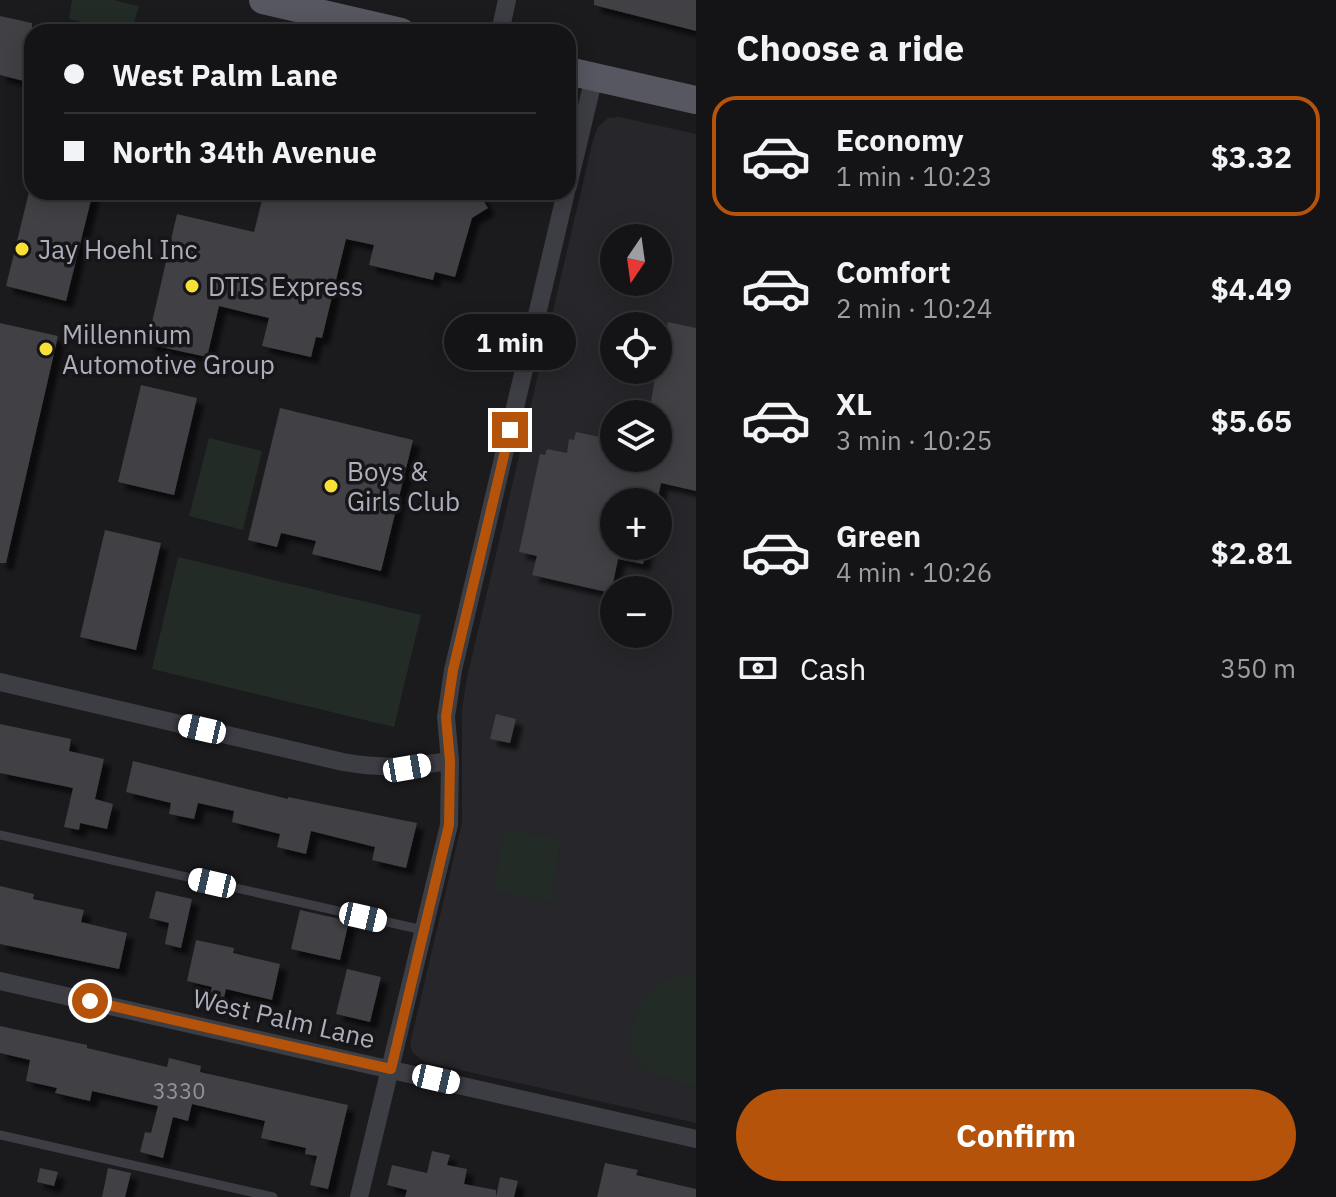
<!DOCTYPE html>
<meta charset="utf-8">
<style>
:root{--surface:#141416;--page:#212123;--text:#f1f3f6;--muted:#9d9ea1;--line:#333335;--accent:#b45309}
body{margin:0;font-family:"IBM Plex Sans",sans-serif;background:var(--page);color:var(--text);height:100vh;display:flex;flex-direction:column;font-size:30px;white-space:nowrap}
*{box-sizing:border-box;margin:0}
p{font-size:26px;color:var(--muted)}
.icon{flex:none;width:44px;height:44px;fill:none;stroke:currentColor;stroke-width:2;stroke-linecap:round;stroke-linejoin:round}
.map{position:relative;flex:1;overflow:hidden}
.panel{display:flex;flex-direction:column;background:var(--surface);width:640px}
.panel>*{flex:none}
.guide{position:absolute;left:24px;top:24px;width:552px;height:176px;border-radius:24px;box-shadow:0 4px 20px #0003,0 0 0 2px var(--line);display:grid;align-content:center;height:176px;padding:0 40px;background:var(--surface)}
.needle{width:52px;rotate:193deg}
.controls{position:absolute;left:600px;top:224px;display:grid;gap:16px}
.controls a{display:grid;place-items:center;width:72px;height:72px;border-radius:50%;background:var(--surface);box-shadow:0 4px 20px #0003,0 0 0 2px var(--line);font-size:40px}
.end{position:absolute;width:36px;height:36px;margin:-18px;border:10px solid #b45309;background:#fff;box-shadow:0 0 0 4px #fff}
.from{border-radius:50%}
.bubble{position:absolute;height:56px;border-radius:28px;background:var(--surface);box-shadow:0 4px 20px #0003,0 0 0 2px var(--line);font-size:26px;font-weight:700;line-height:56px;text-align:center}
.car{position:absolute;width:24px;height:48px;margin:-24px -12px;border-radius:10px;box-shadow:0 0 6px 2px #0007;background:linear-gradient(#fff 24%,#345 0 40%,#fff 0 76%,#345 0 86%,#fff 0)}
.guide b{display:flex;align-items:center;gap:28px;height:76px;font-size:30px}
.guide b+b{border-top:2px solid var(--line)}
.guide i{width:20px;height:20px;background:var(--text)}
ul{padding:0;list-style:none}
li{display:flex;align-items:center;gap:24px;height:120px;margin:0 16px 12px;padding:0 24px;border:4px solid transparent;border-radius:24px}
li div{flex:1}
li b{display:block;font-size:30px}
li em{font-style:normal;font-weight:700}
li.active{border-color:var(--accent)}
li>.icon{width:72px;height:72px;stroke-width:1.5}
h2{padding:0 40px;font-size:36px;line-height:96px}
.pay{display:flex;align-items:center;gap:20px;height:88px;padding:0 40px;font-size:30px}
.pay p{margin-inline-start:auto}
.action{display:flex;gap:16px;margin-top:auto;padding:16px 40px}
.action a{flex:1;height:92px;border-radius:48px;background:var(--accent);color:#fff;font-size:32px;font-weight:700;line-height:92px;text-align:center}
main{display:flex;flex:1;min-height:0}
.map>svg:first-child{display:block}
.built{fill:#27262a;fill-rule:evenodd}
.grass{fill:#222b25}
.building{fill:#403f44;filter:url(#shadow)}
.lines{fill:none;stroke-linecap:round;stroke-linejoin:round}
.lane{stroke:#3d3d44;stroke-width:9}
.street{stroke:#3d3d44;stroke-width:18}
.primary{stroke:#575761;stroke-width:28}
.route{stroke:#b45309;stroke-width:10}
.poi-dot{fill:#f9e036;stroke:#161518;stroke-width:3}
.labels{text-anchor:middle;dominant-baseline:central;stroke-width:7;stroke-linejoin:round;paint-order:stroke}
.number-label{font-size:22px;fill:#91929e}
.poi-label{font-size:26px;fill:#acaebc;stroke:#161518;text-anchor:start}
.street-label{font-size:26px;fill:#acaebc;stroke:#161518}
</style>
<main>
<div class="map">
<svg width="696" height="1197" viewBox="0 0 696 1197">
<defs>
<filter id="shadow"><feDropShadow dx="7" dy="7" stdDeviation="2" flood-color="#0009"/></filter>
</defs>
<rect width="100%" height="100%" fill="#1b1a1d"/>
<path class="built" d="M619,117L696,134V1123L425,1062L413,1053L410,1044L462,822V711L466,682L593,140L598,127L608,118ZM614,238H658V282H614ZM614,326H658V370H614ZM614,414H658V458H614ZM614,502H658V546H614ZM614,590H658V634H614Z"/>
<g class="grass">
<path d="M72,0H113L139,6L131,32H125L69,19Z"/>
<path d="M209,438L262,451L243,530L189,516Z"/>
<path d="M178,557L421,615L394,727L152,669Z"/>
<path d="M503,829L561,838L551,901L493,891Z"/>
<path d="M696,974V1088L644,1070L630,1053C633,1004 644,976 696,974Z"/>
</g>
<g class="building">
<path d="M594,0H696V31L594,5Z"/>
<path d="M0,16L32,23V83L0,75Z"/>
<path d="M29,192H93L66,301L6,286Z"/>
<path d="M264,192H330L372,202L373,199L382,201L384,192H478L488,208L472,218L455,277L435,272L433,280L369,265L374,245L346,239L322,338L316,337L311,357L262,346L269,318L219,306L207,357L147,344L177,214L254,232Z"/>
<path d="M668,322L696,328V491L661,483L657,502H614V546H647L643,564L618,559L611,593L532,575L537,556L519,552L540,454L545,455L547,449L567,453L569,439L574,440L576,432L605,438L603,446L614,448V458H658V414H649L658,360L660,361Z"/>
<path d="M0,323L58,336L6,563H0Z"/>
<path d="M141,385L197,398L174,495L118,482Z"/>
<path d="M280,408L413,440L381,571L312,554L316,541L281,533L277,547L248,540Z"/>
<path d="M105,530L161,543L136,650L80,637Z"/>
<path d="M496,714L516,719L510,743L490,739Z"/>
<path d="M0,724L71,739L69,751L104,759L95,799L113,804L107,829L80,823L79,830L64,827L73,788L0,773Z"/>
<path d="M133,761L288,799V797L417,823L406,868L372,860L375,847L311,831L306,854L277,847L280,834L232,822L234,811L198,803L194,819L169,814L171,803L126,792Z"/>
<path d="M0,886L34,894L33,899L84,910L81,922L127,933L119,969L0,944Z"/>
<path d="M156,891L192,899L181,948L165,944L169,923L149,918Z"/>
<path d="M300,910L349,921L340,960L291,949Z"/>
<path d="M196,940L234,948L233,953L280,964L272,1000L226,989L222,1006L208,1003L212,987L187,981Z"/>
<path d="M347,969L381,977L370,1022L336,1014Z"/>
<path d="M0,1026L87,1045V1048L167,1067L169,1058L201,1066L200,1072L348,1105L328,1189L310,1185L317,1156L305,1154L306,1148L261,1138L265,1121L192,1104L188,1121L173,1117L163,1158L140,1152L145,1132L151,1133L158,1106L92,1091L90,1101L55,1093L57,1088L26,1081L30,1060L0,1053Z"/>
<path d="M432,1151L450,1155L447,1165L467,1169L464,1184L496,1190V1197H405L407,1190L387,1185L392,1165L427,1173Z"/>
<path d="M605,1163L638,1170L636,1175L696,1189V1197H597Z"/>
<path d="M40,1168L58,1172L54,1186L37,1182Z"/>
<path d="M108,1168L131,1173L125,1197H102Z"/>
<path d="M500,1177L518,1181L514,1197H496Z"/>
</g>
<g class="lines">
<g class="lane">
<path d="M0,835L423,930"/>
<path d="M0,1135L273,1197"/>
</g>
<g class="street">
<path d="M500,32L507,0"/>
<path d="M568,186L594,77"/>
<path d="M0,682L343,762C383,769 411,767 450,761"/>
<path d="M0,981L696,1139"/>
<path d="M359,1197L449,825L450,761L446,717L453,670L566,192"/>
</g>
<g class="primary">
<path d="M263,0L401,32"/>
<path d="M568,71L696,100"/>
</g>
</g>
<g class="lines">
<path class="route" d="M90,1001L391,1069L449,825L450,761L446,717L453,670L510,430"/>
</g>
<g class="poi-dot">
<circle cx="22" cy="249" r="8"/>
<circle cx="192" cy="286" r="8"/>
<circle cx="46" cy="349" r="8"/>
<circle cx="331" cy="486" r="8"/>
</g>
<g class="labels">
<g class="number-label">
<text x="179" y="1090">3330</text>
</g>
<g class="poi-label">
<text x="38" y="249">Jay Hoehl Inc</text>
<text x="208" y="286">DTIS Express</text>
<text x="62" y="334">Millennium<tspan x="62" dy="30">Automotive Group</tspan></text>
<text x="347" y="471">Boys &amp;<tspan x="347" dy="30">Girls Club</tspan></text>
</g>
<g class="street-label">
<text transform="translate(284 1018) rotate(13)">West Palm Lane</text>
</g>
</g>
</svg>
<div class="controls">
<a><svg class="needle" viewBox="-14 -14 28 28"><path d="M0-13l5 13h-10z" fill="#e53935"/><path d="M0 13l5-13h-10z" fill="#9d9ea1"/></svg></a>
<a><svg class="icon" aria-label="locate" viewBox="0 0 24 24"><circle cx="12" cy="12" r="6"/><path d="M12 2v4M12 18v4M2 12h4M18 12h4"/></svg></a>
<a><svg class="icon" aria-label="layers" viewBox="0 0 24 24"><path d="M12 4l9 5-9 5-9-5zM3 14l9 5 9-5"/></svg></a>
<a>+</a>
<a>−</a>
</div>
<i class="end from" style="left:90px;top:1001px"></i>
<i class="end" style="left:510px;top:430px"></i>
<div class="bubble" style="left:444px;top:314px;width:132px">1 min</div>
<i class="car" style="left:202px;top:729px;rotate:283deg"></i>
<i class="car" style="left:407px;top:768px;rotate:80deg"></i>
<i class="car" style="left:212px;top:883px;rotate:283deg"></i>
<i class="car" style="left:363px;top:917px;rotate:103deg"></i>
<i class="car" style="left:436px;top:1079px;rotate:103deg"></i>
<div class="guide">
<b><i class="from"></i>West Palm Lane</b>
<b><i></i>North 34th Avenue</b>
</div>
</div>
<section class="panel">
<h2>Choose a ride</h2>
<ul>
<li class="active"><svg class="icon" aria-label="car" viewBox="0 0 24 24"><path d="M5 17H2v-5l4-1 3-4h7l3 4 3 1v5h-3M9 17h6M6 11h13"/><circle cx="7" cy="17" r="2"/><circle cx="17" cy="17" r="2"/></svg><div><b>Economy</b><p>1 min · 10:23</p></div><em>$3.32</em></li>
<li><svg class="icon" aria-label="car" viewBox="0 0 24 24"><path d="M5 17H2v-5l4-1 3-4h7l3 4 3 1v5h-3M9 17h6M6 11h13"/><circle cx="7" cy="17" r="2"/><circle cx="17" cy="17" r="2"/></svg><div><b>Comfort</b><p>2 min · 10:24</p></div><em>$4.49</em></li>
<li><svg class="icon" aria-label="car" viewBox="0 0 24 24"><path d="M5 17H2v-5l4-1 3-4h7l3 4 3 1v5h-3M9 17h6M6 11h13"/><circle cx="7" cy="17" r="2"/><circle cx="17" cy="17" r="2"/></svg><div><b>XL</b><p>3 min · 10:25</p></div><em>$5.65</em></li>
<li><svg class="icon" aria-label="car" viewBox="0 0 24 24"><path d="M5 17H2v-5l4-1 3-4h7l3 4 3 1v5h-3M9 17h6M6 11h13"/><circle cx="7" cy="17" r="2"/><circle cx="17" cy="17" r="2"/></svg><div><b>Green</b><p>4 min · 10:26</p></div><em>$2.81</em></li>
</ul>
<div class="pay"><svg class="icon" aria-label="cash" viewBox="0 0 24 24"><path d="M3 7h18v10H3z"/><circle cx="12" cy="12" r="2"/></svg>Cash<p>350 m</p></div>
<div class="action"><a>Confirm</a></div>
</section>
</main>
